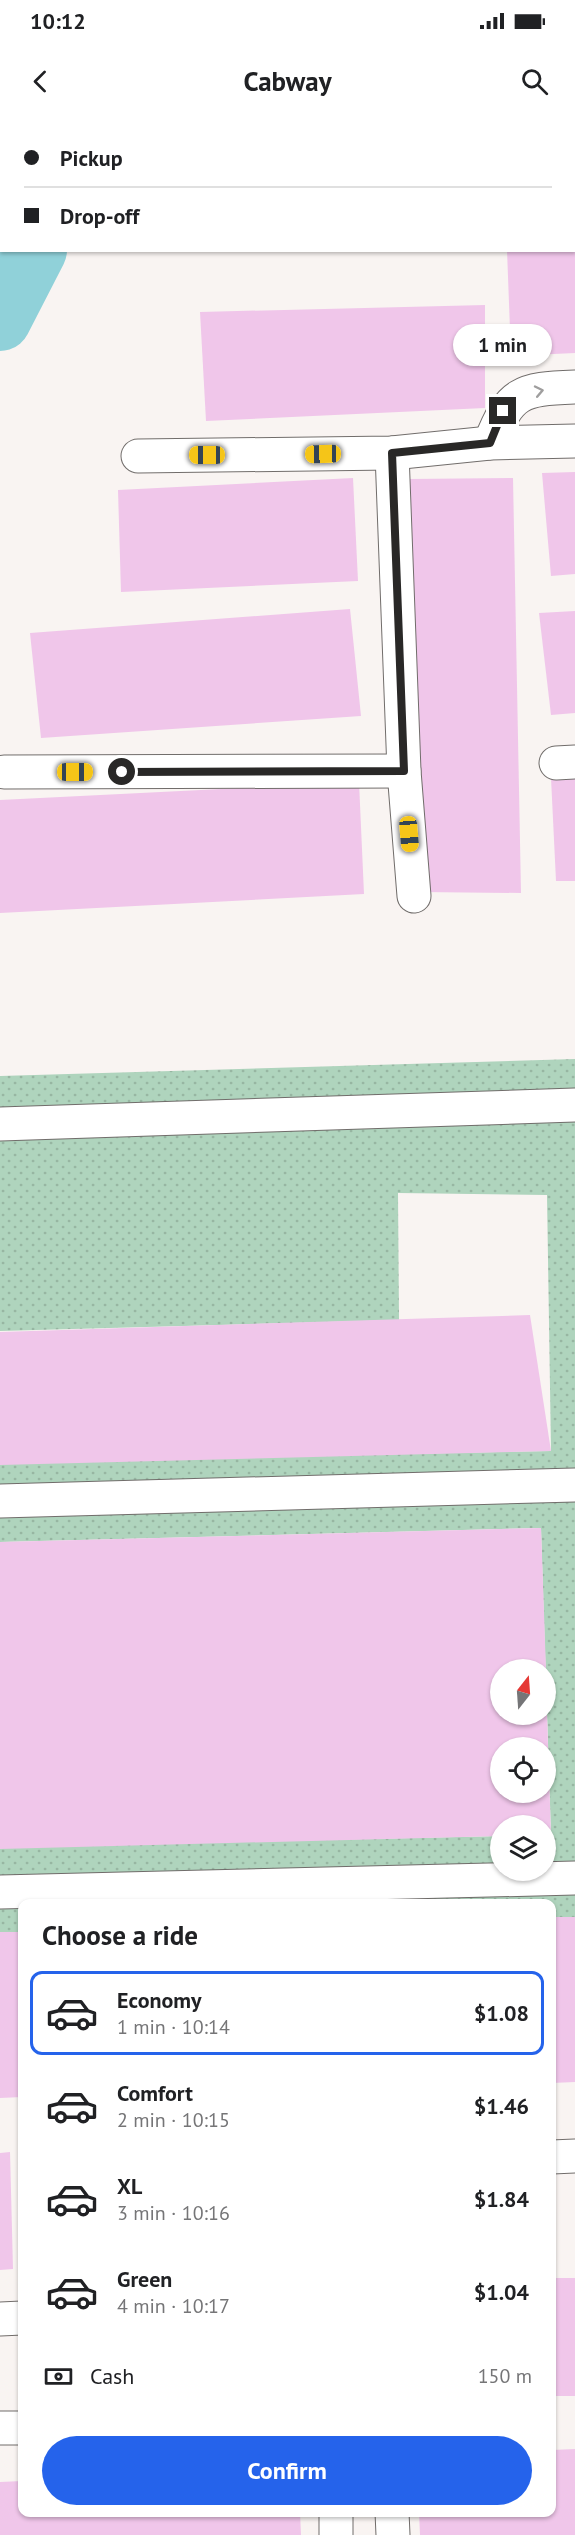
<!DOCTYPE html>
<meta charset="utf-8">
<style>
:root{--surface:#fff;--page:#f6f6f6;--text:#202124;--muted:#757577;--line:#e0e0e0;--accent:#2563eb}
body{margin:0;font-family:"PT Sans",sans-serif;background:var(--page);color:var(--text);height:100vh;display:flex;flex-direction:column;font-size:22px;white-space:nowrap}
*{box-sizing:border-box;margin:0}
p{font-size:20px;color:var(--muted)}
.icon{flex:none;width:33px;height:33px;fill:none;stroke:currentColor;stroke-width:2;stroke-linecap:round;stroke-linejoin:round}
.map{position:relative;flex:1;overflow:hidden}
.drawer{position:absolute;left:18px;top:1779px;width:538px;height:618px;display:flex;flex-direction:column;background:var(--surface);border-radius:12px;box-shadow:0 2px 4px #0004}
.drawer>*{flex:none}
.hud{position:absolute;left:0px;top:0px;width:576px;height:132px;box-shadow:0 2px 4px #0004;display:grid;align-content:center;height:132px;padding:0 24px;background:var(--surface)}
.needle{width:39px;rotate:17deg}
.buttons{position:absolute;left:490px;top:1539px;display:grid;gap:12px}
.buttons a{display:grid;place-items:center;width:66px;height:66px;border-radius:50%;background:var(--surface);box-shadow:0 2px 4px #0004;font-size:30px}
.end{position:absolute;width:27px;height:27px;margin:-14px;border:8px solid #292827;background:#fff;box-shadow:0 0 0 3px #fff}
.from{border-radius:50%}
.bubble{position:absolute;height:42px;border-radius:21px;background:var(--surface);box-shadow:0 2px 4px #0004;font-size:20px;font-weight:800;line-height:42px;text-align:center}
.car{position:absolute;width:18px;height:36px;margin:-18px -9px;border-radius:8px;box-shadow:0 0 4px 2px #0007;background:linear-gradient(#f5c518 24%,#345 0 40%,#f5c518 0 76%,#345 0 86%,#f5c518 0)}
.hud b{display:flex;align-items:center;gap:21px;height:57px;font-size:22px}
.hud b+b{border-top:2px solid var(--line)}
.hud i{width:15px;height:15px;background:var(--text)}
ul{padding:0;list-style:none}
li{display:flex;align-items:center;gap:18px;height:84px;margin:0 12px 9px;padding:0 12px;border:3px solid transparent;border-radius:12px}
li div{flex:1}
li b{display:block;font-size:22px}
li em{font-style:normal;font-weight:800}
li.current{border-color:var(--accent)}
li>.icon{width:54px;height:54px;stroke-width:1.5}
h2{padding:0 24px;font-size:27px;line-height:72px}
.pay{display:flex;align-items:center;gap:15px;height:66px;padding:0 24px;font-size:22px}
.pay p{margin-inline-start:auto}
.cta{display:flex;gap:12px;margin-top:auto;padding:12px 24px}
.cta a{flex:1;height:69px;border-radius:36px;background:var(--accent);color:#fff;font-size:24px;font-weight:800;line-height:69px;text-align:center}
.status{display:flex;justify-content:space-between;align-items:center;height:42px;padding:0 30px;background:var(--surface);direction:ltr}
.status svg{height:16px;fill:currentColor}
header{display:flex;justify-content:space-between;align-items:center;height:78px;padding:0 24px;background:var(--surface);font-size:27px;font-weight:800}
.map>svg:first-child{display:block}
.garden{fill:url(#garden-dots)}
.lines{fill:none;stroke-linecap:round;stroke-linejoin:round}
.river{stroke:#90d1d9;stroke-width:62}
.building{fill:#f0c6ea;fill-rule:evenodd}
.minor-casing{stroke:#716d6b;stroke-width:35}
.minor{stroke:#fff;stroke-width:33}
.oneway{stroke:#9f9e9e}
.route{stroke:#292827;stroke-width:8}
</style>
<div class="status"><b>10:12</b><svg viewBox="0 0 49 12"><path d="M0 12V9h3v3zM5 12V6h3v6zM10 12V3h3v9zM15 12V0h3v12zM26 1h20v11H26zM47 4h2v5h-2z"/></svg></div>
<header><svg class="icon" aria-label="back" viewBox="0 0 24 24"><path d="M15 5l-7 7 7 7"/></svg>Cabway<svg class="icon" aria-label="search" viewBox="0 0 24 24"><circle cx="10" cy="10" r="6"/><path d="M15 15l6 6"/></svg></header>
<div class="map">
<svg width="575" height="2415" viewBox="0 0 575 2415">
<defs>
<pattern id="garden-dots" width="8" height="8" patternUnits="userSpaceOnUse" patternTransform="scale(1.5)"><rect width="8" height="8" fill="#afd4bd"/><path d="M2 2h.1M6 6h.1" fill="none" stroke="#97b6a2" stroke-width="1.8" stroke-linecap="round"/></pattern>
</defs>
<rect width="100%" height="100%" fill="#f9f4f2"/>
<g class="garden">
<path d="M575,939V1365L0,1377V1342L551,1331L547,1075L398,1073L399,1200L0,1211V956Z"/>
<path d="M575,1374V1824H552V1784H22V1836L0,1837V1727L501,1716V1750H546V1715H551L541,1408L0,1422V1379Z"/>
</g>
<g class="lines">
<g class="river">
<path d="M104,2V0"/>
<path d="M0,200L36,130"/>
</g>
</g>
<g class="building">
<path d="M507,130H575V233L511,236Z"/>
<path d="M485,185V288L206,301L200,192Z"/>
<path d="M575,352V454L551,456L542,353Z"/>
<path d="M353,358L358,461L121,472L118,370Z"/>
<path d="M513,358L521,773L420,772L409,359Z"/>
<path d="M350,489L361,596L41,618L30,513Z"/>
<path d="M575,491V593L551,595L539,493Z"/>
<path d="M575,657V761H556L551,658Z"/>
<path d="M359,662L364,774L0,793V680Z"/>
<path d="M530,1195L551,1331L0,1345V1212Z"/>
<path d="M541,1408L546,1550H501V1594H547L551,1715H546V1706H501V1716L0,1729V1422ZM501,1628H546V1672H501Z"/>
<path d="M552,1797H575V1962L552,1963Z"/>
<path d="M0,1812H22V1977L0,1978Z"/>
<path d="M10,2032L13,2149L0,2150V2033Z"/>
<rect x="552" y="2158" width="23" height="118"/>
<path d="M575,2329V2415H420L419,2392H552V2330Z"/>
<path d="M22,2361V2392H300L301,2415H0V2362Z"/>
</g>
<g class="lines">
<g class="minor-casing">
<g id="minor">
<path d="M468,2L469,0"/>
<path d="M490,323C510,272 520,269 575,267"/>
<path d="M392,333L404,651L414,776"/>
<path d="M138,336L392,333L490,323L575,321"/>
<path d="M556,643L575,642"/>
<path d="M4,652L404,651"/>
<path d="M0,1004L575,985"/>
<path d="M0,1381L575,1365"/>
<path d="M0,1772L575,1758"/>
<path d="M552,2037L575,2036"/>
<path d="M0,2199L22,2198"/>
<path d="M0,2308H22"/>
<path d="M336,2392V2415"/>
<path d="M392,2392L393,2415"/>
</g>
</g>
<use href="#minor" class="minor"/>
</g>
<defs><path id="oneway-chevron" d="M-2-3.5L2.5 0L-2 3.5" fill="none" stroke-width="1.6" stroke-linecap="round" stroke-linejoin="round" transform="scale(1.5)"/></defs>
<use class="oneway" href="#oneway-chevron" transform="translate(539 271) rotate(-12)"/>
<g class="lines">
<path class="route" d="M122,652L404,651L392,333L490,323L503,291"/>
</g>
</svg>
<div class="buttons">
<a><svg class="needle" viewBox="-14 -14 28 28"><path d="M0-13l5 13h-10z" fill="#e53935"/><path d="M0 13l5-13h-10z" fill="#757577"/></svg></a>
<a><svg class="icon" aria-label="locate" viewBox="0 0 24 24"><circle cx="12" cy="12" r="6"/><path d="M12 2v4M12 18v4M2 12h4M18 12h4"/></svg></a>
<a><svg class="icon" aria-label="layers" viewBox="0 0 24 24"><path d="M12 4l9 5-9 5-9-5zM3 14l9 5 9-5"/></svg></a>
</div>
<i class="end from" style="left:122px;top:652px"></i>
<i class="end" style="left:503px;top:291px"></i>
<div class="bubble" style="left:453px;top:204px;width:99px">1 min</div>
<i class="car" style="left:323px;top:334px;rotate:269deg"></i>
<i class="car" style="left:207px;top:335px;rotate:270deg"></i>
<i class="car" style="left:75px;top:652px;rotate:90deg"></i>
<i class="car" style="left:409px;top:714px;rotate:175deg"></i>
<div class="hud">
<b><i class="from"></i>Pickup</b>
<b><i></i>Drop-off</b>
</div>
<section class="drawer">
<h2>Choose a ride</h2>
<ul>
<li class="current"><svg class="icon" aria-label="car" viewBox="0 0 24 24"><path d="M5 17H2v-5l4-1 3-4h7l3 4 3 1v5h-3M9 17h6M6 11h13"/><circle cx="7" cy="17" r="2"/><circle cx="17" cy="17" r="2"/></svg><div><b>Economy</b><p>1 min · 10:14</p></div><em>$1.08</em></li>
<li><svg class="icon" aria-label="car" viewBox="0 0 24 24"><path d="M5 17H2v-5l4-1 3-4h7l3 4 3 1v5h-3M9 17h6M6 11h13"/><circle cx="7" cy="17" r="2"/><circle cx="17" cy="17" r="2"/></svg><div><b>Comfort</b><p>2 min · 10:15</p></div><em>$1.46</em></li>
<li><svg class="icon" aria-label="car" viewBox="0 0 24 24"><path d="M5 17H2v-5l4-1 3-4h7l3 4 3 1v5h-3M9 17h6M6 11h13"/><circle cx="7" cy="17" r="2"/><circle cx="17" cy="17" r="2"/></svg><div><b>XL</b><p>3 min · 10:16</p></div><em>$1.84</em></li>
<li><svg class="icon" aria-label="car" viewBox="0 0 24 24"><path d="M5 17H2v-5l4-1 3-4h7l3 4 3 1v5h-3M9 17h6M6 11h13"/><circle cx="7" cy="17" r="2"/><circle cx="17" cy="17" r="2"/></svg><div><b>Green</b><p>4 min · 10:17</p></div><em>$1.04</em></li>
</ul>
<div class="pay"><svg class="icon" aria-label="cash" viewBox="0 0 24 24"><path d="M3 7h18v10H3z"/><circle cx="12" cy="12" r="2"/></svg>Cash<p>150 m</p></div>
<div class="cta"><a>Confirm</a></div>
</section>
</div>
